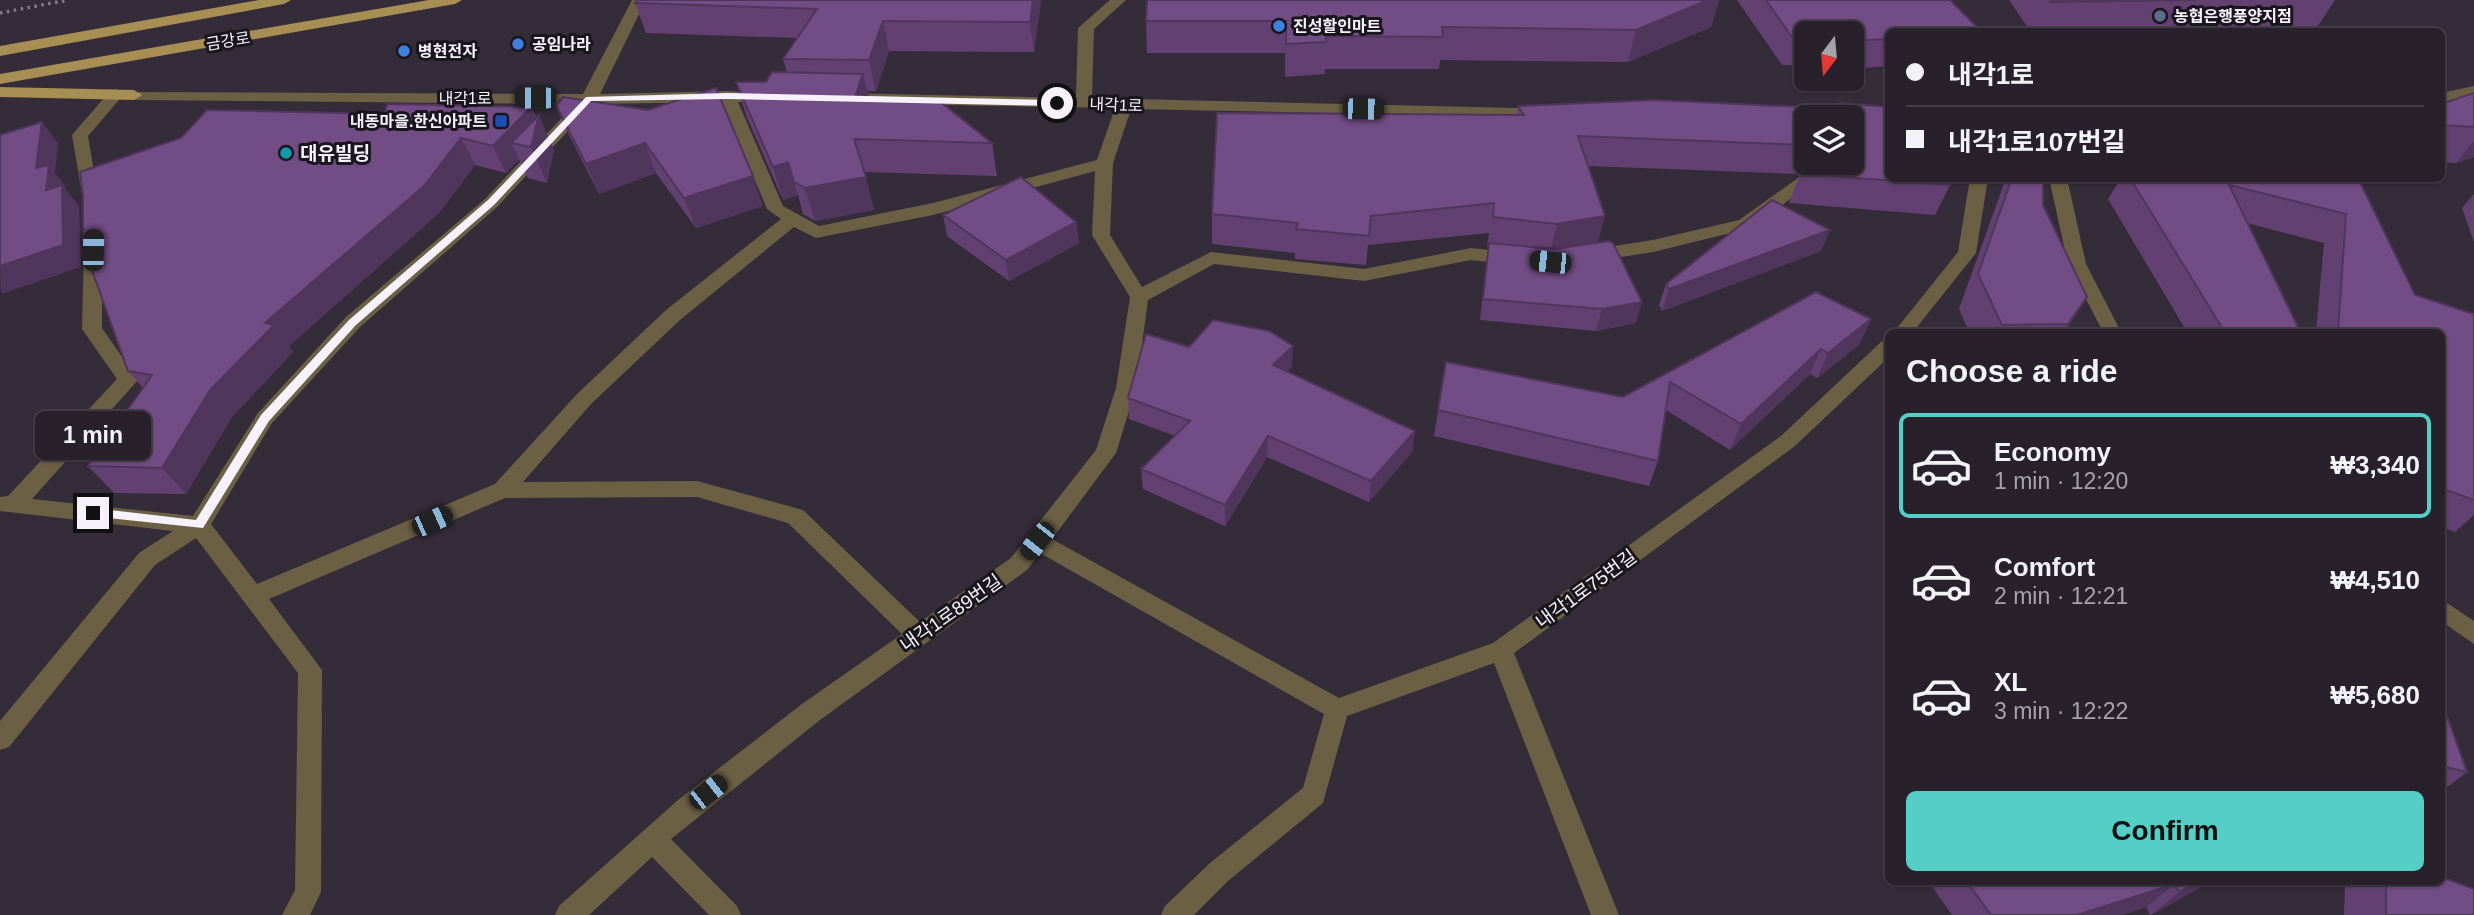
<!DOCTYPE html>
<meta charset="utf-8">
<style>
:root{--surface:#28212c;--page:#342e38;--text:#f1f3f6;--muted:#a5a3a9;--line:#443e48;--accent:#55cec6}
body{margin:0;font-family:Helvetica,"Noto Sans KR",sans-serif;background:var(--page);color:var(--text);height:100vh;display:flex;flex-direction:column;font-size:26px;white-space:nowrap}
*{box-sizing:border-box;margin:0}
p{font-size:23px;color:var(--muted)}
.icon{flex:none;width:38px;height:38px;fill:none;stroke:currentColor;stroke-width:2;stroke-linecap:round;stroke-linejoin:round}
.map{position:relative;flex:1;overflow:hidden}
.details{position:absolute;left:1885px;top:329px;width:560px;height:556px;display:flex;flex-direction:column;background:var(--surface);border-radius:10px;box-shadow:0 2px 5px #0004,0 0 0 2px var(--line)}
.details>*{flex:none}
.top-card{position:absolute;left:1885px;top:28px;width:560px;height:154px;border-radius:10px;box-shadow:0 2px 5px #0004,0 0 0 2px var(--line);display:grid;align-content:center;height:154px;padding:0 21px;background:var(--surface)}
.needle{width:46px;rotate:196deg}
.fabs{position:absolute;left:1794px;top:21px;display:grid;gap:14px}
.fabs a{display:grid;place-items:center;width:70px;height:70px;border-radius:10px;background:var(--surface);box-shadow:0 2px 5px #0004,0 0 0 2px var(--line);font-size:35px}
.end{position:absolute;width:32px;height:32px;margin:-16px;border:9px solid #f7f1fb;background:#111;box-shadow:0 0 0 4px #111}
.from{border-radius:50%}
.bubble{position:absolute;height:49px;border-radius:10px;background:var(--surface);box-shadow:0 2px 5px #0004,0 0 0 2px var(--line);font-size:23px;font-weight:700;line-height:49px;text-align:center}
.car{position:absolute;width:21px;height:42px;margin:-21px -10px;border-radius:9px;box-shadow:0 0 5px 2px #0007;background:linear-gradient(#222 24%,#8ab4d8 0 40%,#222 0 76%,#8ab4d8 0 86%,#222 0)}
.top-card b{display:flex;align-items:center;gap:24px;height:66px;font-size:26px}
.top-card b+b{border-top:2px solid var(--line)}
.top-card i{width:18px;height:18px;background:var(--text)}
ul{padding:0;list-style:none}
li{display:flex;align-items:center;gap:21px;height:105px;margin:0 14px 10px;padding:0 7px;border:4px solid transparent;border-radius:10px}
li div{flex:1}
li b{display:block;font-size:26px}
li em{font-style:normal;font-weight:700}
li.on{border-color:var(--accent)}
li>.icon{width:63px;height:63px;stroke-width:1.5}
h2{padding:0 21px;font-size:32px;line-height:84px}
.action{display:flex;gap:14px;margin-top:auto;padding:14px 21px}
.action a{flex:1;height:80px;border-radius:10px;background:var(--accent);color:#111;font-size:28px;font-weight:700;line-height:80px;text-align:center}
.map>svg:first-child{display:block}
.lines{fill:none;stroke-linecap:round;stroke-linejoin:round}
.path{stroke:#837b88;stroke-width:3.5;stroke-dasharray:2.5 4.5;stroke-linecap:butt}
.minor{fill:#6c6044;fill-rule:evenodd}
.major{fill:#a78e52;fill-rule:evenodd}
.wall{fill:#624172}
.shaded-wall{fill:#50355c}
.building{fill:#724c84;stroke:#50355c;stroke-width:2}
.route{fill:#f7f1fb}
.service-dot{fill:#5c6f8a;stroke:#1a161d;stroke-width:2.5}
.shop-dot{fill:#3f7fe0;stroke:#1a161d;stroke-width:2.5}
.transit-dot{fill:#1a4fb4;stroke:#1a161d;stroke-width:2.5}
.culture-dot{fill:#0f9aa8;stroke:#1a161d;stroke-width:2.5}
.labels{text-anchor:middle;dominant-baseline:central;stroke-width:6;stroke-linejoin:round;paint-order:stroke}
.far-poi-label{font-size:16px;font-weight:bold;fill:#f7f1fb;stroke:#1a161d;text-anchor:start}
.far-street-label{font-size:16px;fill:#f7f1fb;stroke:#1a161d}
.poi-label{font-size:19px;font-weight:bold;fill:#f7f1fb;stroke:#1a161d;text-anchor:start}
.street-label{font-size:19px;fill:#f7f1fb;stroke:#1a161d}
</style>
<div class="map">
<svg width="2474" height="915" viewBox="0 0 2474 915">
<rect width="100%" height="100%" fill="#352c3a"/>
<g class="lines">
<path class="path" d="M0,13L68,0"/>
<g class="minor">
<path d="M632,0H646L600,94L727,91L772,94V100L738,102L783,206L819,226L933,203L1097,160L1115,108L841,103L833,98L841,93L1076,98L1078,28L1110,0H1126L1094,29L1092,98L1553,109L1555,112L1547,117L1131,109L1113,163L1110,235L1142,287L1211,252L1364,269L1471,248L1516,253L1525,259L1516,265L1471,260L1364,281L1214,264L1148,300L1136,388L1116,453L1052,539L1339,698L1493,643L1781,436L1881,342L1888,340V358L1795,446L1514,653L1619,915H1591L1494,663L1347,716L1323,803L1228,881L1194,915H1161L1165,906L1210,863L1303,788L1324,714L1040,553L1027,570L820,720L671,839L737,906L741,915H709L652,857L589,915H555L559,906L678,800L802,704L902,634L788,523L697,497L505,498L269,599L322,670L321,892L310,915H282L295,890L298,673L196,538L155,565L9,747L0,750V721L139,553L173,531L0,511V497L8,496L117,379L82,329L84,246L87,242L93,240L102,246V328L138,380L32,499L193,516L258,413L346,317L485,199L575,104L134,100L126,95L128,92L583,94ZM722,102L767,209L781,219L666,310L577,394L495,484L257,584L211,524L272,423L360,327L497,207L593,104ZM1095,171L1092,235L1130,297L1116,388L1096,450L1011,558L920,622L803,510L697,481L523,482L591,404L680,320L794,227L816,238L933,215Z"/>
<path d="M2474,86V96L2441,103V93Z"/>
<path d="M116,89L124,94L88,136L98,196L95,200H83L72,135L110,91Z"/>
<path d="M1819,163H1839L1751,228L1653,252L1589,262L1580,256L1589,250L1653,240L1739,220Z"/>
<path d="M1970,178H1988L1976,253L1913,332H1894L1958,252Z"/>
<path d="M2049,178H2067L2086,264L2121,332H2103L2068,264Z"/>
<path d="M2441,599L2474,621V644L2441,621Z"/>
</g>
<g class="major">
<path d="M259,0H291L284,4L0,56V46Z"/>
<path d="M429,0H462L455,4L0,84V74Z"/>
<path d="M0,87L134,90L142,95L134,100L0,97Z"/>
</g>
</g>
<g class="wall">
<path d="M637,0H1041L1034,52L889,51L876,91H867L869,100L992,143L997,176L864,172L874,210L815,221L803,214L798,195L783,200L746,115L736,82H766L787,73L783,59L797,38L646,33L635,3Z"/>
<path d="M1147,0H1719L1711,27L1628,62L1440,60L1439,69H1325V74L1285,77V53H1147L1146,21Z"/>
<path d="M1737,0H1950L1888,32V66L1852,69V33H1806V65H1782Z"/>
<path d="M2009,0H2335L2314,32H2031Z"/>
<path d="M2474,93V157L2456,163L2441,162V104Z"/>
<path d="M563,97L763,206L696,228L656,173L599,194L569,135L556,105Z"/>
<path d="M1840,103L1950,185L1935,215L1789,203L1800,174L1852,163V117H1806V163L1799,174L1588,166L1598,243L1636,323L1596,331L1480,320L1486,264L1489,247H1487L1489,233L1368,245L1366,265L1295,259V253L1212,244V214L1517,115L1518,106L1838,109Z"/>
<path d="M531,107L554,150L547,183L528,178L519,159L506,173L475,165L439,213L289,346L293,352L232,417L186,494L114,493L88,466L143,388L128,371L385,114Z"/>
<path d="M2006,178H2043V205L2087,297L2065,332H1969L1959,309Z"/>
<path d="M2121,178H2358L2415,295L2474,314V515L2455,532L2441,527V332H2316L2324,243L2247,223L2299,329L2296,332H2187L2108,199Z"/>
<path d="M2474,194V242L2462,208Z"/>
<path d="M943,215L1076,222L1079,243L1009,281L947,236Z"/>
<path d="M1821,251L1662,311L1659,305L1666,284Z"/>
<path d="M1871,319L1859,345L1817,378L1810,374L1730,450L1666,410L1658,461L1649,486L1434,436L1446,362L1623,397Z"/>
<path d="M1189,347L1292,367L1287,371L1415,431L1412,452L1369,502L1267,457L1225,526L1143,489L1141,469L1175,436L1129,419L1128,398Z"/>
<path d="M2441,699L2467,772L2442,791H2441Z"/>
<path d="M1929,882H2210L2151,915H2150L2146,907L2122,915H1952Z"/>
<path d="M2350,882H2441L2474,915H2344L2345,886Z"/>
</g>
<g class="shaded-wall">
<path d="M1033,0H1041L1034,52L1030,22Z"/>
<path d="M1708,0H1719L1711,27L1628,62L1636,30Z"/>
<path d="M883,21L889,51L876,91L869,60Z"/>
<path d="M863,74L871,106L854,100Z"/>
<path d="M531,107L537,121L539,115L554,150L547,183L531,147L511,143L519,159L506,173L493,146Z"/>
<path d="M42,122L58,143L55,173L65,186V189L79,206L81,267L1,294L0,266L46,190L36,168Z"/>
<path d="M461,138L475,165L439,213L289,346L293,352L232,417L186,494L162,468L210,390L265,323Z"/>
<path d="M2474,141V157L2456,163Z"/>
<path d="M645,143L656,173L599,194L586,164Z"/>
<path d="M1806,155V163H1815L1799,174Z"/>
<path d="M788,162L798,195L783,200L773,167Z"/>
<path d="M753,176L763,206L696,228L684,198Z"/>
<path d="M866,177L874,210L815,221L805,188Z"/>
<path d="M1605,216L1597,246L1550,253L1557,224Z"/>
<path d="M1076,222L1079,243L1009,281L1006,260Z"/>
<path d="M1830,230L1821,251L1662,311L1669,289Z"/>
<path d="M2087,297L2065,332H2063L2068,324Z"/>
<path d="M1642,302L1636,323L1596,331L1602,309Z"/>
<path d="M1871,319L1859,345L1817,378L1828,353Z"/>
<path d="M1293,346L1292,367L1272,386L1273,365Z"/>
<path d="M1821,349L1810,374L1730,450L1741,424Z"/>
<path d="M1415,431L1412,452L1369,502L1371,481Z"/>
<path d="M1268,436L1267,457L1225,526V505Z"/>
<path d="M2197,882H2210L2151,915L2179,892Z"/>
<path d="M2175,884L2146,907L2122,915H2077Z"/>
</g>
<g class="building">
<path d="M637,0H1033L1030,22L883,21L869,60L783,59L817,9L635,3Z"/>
<path d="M1147,0H1708L1636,30L1442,27L1443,37L1326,36V42L1286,44V21H1146Z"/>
<path d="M1766,0H1950L1982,32H1888V39L1852,41V33H1806V36H1791Z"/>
<path d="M2050,0H2197L2051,2Z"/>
<path d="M772,72L863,74L854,100H938L992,143L854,139L866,177L805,188L794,182L788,162L773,167L736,82H766Z"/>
<path d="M716,88L753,176L684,198L645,143L586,164L556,105L563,97L648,110Z"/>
<path d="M2474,93V127L2441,125V104Z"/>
<path d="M1655,100L1844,109L1840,103L1888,107V178H1950V185L1800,174L1815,163H1852V136H1853L1852,117H1806V145L1578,136L1605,216L1557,224L1493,217L1494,203L1371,216L1369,236L1296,229L1298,223L1212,214L1217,113L1524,115L1518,106Z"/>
<path d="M387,104L531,107L493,146L461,138L424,186L265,323L274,325L210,390L162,468L88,466L152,375L128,371L83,245V196L80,172L181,138L207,110L385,114Z"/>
<path d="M539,115L531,147L511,143Z"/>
<path d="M42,122L36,168L49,165L46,190L62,185L63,245L0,266V135Z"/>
<path d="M1021,177L1076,222L1006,260L943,215Z"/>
<path d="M2012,178H2043V205L2087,297L2068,324L2002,325L1978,274Z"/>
<path d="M2130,178H2358L2415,295L2474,314V500L2441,488V332H2338L2346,214L2229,185L2299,329L2224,331Z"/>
<path d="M1772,200L1830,230L1669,289L1666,284Z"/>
<path d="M1608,241L1613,243L1642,302L1602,309L1483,299L1489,243L1555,249Z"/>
<path d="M1816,292L1871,319L1828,353L1821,349L1741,424L1670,382L1658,461L1438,410L1446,362L1623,397Z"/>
<path d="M1213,320L1269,331L1293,346L1273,365L1415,431L1371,481L1268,436L1225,505L1141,469L1190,421L1128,398L1146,334L1189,347Z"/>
<path d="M2441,699L2467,772L2441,766Z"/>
<path d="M2441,877L2474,889V915H2386V882H2441Z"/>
<path d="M1967,882H2197L2179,892L2175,884L2077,915H1991Z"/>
</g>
<path class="route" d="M727,93L1057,100L1061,103L1057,106L727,99L591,101L494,205L356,325L269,421L203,528L89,516L87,513L93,508L196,520L261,415L349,320L488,200L586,97Z"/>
<circle class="service-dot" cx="2160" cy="16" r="7"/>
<g class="shop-dot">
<circle cx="1279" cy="26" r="7"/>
<circle cx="518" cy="44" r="7"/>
<circle cx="404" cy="51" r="7"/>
</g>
<rect class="transit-dot" x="494" y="114" width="14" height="14" rx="3.5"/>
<circle class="culture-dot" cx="286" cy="153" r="7"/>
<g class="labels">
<g class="far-poi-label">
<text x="2174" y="16">농협은행풍양지점</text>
<text x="1293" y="26">진성할인마트</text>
<text x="532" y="44">공임나라</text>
<text x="418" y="51">병현전자</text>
<text x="487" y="121" text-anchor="end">내동마을.한신아파트</text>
</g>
<g class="far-street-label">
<text transform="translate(228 41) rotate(-9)">금강로</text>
<text x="465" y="98">내각1로</text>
<text transform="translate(1116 105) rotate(2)">내각1로</text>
</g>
<g class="poi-label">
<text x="300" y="153">대유빌딩</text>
</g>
<g class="street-label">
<text transform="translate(1586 589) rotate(-36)">내각1로75번길</text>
<text transform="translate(951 613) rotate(-35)">내각1로89번길</text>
</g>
</g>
</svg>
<div class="fabs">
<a><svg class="needle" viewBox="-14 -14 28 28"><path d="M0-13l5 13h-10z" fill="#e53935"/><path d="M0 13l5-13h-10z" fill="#a5a3a9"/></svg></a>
<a><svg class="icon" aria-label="layers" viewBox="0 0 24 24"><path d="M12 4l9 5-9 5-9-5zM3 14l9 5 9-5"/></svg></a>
</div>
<i class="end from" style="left:1057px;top:103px"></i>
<i class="end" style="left:93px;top:513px"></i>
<div class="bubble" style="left:35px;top:411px;width:116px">1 min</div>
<i class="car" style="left:535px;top:98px;rotate:270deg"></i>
<i class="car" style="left:1363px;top:109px;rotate:91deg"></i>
<i class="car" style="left:93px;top:250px;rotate:1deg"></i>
<i class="car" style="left:1550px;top:262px;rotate:276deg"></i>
<i class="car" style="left:432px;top:521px;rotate:66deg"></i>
<i class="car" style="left:1037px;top:541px;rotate:218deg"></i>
<i class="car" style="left:708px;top:792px;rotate:52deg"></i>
<div class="top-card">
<b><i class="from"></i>내각1로</b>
<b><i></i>내각1로107번길</b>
</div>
<section class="details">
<h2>Choose a ride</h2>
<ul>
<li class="on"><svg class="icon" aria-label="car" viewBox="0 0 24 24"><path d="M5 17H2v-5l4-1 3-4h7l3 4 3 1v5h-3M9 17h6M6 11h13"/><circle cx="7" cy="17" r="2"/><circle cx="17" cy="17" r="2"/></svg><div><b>Economy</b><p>1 min · 12:20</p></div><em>₩3,340</em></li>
<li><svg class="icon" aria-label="car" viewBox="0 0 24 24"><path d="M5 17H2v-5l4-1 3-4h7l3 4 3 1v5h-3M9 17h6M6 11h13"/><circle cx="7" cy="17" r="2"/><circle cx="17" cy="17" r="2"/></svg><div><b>Comfort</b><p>2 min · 12:21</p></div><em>₩4,510</em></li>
<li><svg class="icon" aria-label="car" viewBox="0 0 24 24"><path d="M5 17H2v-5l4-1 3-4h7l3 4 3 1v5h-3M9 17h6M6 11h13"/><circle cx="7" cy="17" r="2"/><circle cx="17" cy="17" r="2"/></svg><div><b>XL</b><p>3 min · 12:22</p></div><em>₩5,680</em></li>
</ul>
<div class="action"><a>Confirm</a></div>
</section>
</div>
